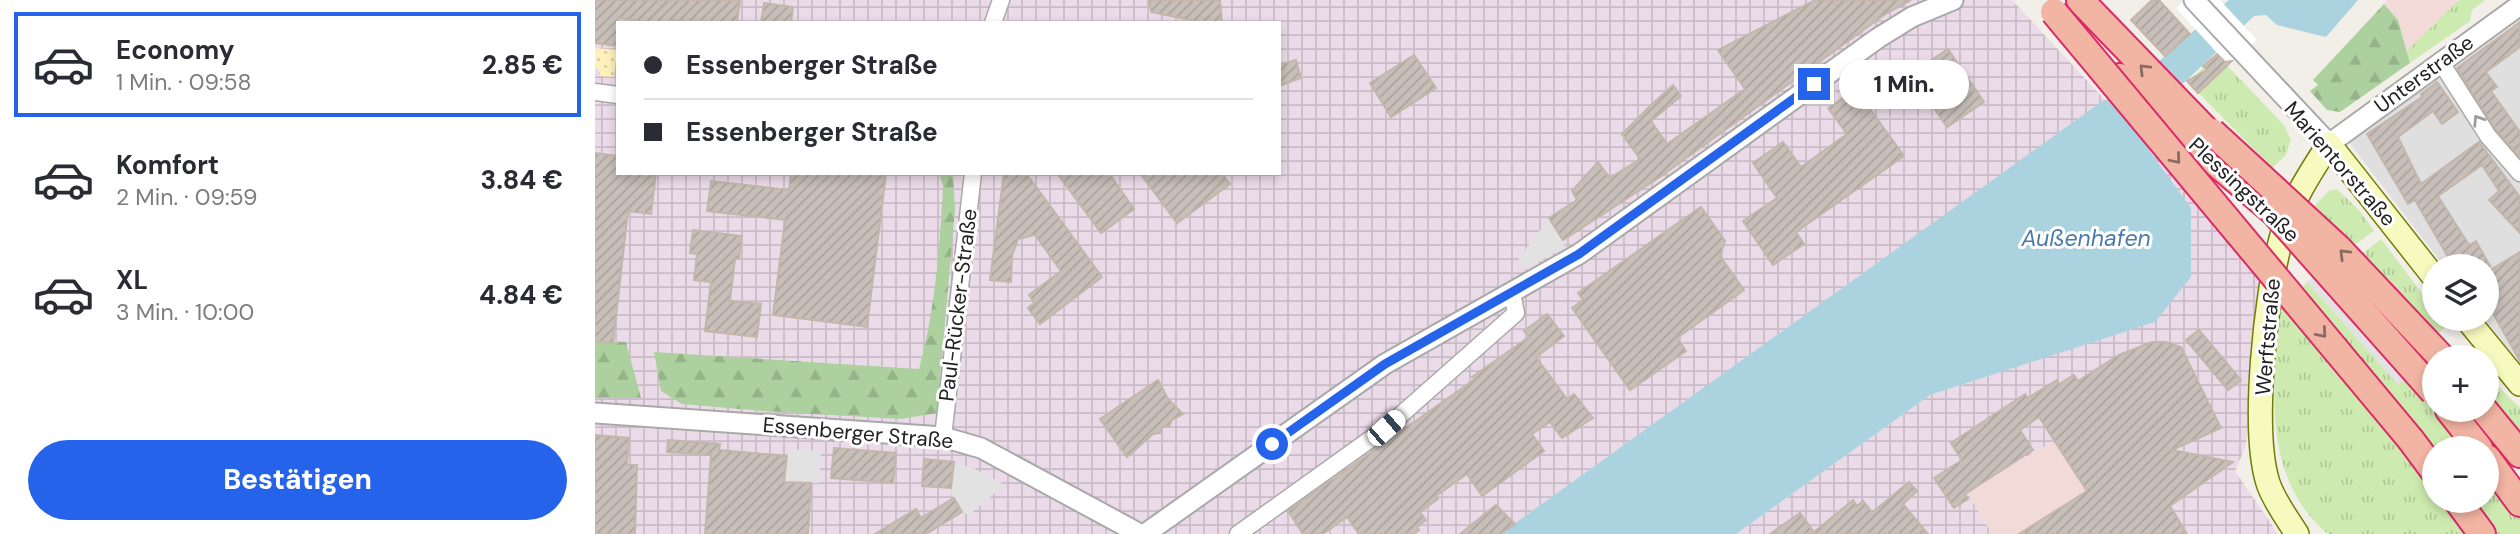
<!DOCTYPE html>
<html lang="de">
<meta charset="utf-8">
<style>
:root{--surface:#fff;--page:#f7f7f7;--text:#2b2b33;--muted:#7c7c81;--line:#e1e1e2;--accent:#2563eb}
body{margin:0;font-family:"DM Sans",sans-serif;background:var(--page);color:var(--text);height:100vh;display:flex;flex-direction:column;font-size:26px;white-space:nowrap}
*{box-sizing:border-box;margin:0}
p{font-size:23px;color:var(--muted)}
.icon{flex:none;width:38px;height:38px;fill:none;stroke:currentColor;stroke-width:2;stroke-linecap:round;stroke-linejoin:round}
.map{position:relative;flex:1;overflow:hidden}
.panel{display:flex;flex-direction:column;background:var(--surface);width:595px}
.panel>*{flex:none}
.banner{position:absolute;left:21px;top:21px;width:665px;height:154px;border-radius:0px;box-shadow:0 4px 10px #0003;display:grid;align-content:center;height:154px;padding:0 28px;background:var(--surface)}
.tools{position:absolute;left:1827px;top:254px;display:grid;gap:14px}
.tools a{display:grid;place-items:center;width:77px;height:77px;border-radius:50%;background:var(--surface);box-shadow:0 4px 10px #0003;font-size:35px}
.end{position:absolute;width:32px;height:32px;margin:-16px;border:9px solid #2563eb;background:#fff;box-shadow:0 0 0 4px #fff}
.from{border-radius:50%}
.bubble{position:absolute;height:49px;border-radius:24px;background:var(--surface);box-shadow:0 4px 10px #0003;font-size:23px;font-weight:800;line-height:49px;text-align:center}
.car{position:absolute;width:21px;height:42px;margin:-21px -10px;border-radius:9px;box-shadow:0 0 5px 2px #0007;background:linear-gradient(#fff 24%,#345 0 40%,#fff 0 76%,#345 0 86%,#fff 0)}
.banner b{display:flex;align-items:center;gap:24px;height:66px;font-size:26px}
.banner b+b{border-top:2px solid var(--line)}
.banner i{width:18px;height:18px;background:var(--text)}
ul{padding:12px 0 0;list-style:none}
li{display:flex;align-items:center;gap:21px;height:105px;margin:0 14px 10px;padding:0 14px;border:4px solid transparent;border-radius:0px}
li div{flex:1}
li b{display:block;font-size:26px}
li em{font-style:normal;font-weight:800}
li.active{border-color:var(--accent)}
li>.icon{width:63px;height:63px;stroke-width:1.5}
.action{display:flex;gap:14px;margin-top:auto;padding:14px 28px}
.action a{flex:1;height:80px;border-radius:42px;background:var(--accent);color:#fff;font-size:28px;font-weight:800;line-height:80px;text-align:center}
main{display:flex;flex:1;min-height:0}
.map>svg:first-child{display:block}
.residential{fill:#e0dfdf}
.commercial{fill:#f2dad9}
.industrial{fill:url(#industrial-grid);fill-rule:evenodd}
.grass{fill:url(#grass-tufts)}
.forest{fill:url(#forest-firs)}
.sand{fill:url(#sand-dots)}
.parking{fill:#e2e2e2}
.water{fill:#aad3df}
.pier{fill:#fff}
.building{fill:url(#building-hatch);stroke:#c4b6ab;stroke-width:2}
.lines{fill:none;stroke-linecap:round;stroke-linejoin:round}
.minor-casing{stroke:#a9a9a9;stroke-width:19}
.tertiary-casing{stroke:#a9a9a9;stroke-width:23}
.secondary-casing{stroke:#707d05;stroke-width:26}
.trunk-casing{stroke:#dc2a67;stroke-width:30}
.minor{stroke:#fff;stroke-width:16}
.tertiary{stroke:#fff;stroke-width:19}
.secondary{stroke:#f7fabf;stroke-width:23}
.trunk{stroke:#f2b4a3;stroke-width:26}
.trunk-bridge-casing{stroke:#dc2a67;stroke-width:30;stroke-linecap:butt}
.trunk-bridge{stroke:#f2b4a3;stroke-width:26}
.oneway{stroke:#8a6b62}
.oneway2{stroke:#9c9c9c}
.route{stroke:#2563eb;stroke-width:9}
.labels{text-anchor:middle;dominant-baseline:central;stroke-width:6;stroke-linejoin:round;paint-order:stroke}
.street-label{font-size:21px;fill:#222;stroke:#fff}
.water-label{font-size:23px;font-style:italic;fill:#4a7aab;stroke:#fff}
</style>
<main>
<section class="panel">
<ul>
<li class="active"><svg class="icon" aria-label="car" viewBox="0 0 24 24"><path d="M5 17H2v-5l4-1 3-4h7l3 4 3 1v5h-3M9 17h6M6 11h13"/><circle cx="7" cy="17" r="2"/><circle cx="17" cy="17" r="2"/></svg><div><b>Economy</b><p>1 Min. · 09:58</p></div><em>2.85 €</em></li>
<li><svg class="icon" aria-label="car" viewBox="0 0 24 24"><path d="M5 17H2v-5l4-1 3-4h7l3 4 3 1v5h-3M9 17h6M6 11h13"/><circle cx="7" cy="17" r="2"/><circle cx="17" cy="17" r="2"/></svg><div><b>Komfort</b><p>2 Min. · 09:59</p></div><em>3.84 €</em></li>
<li><svg class="icon" aria-label="car" viewBox="0 0 24 24"><path d="M5 17H2v-5l4-1 3-4h7l3 4 3 1v5h-3M9 17h6M6 11h13"/><circle cx="7" cy="17" r="2"/><circle cx="17" cy="17" r="2"/></svg><div><b>XL</b><p>3 Min. · 10:00</p></div><em>4.84 €</em></li>
</ul>
<div class="action"><a>Bestätigen</a></div>
</section>
<div class="map">
<svg width="1925" height="534" viewBox="0 0 1925 534">
<defs>
<pattern id="industrial-grid" width="8" height="8" patternUnits="userSpaceOnUse" patternTransform="scale(1.75)"><rect width="8" height="8" fill="#ebdbe8"/><path d="M0 4h8M4 0v8" fill="none" stroke="#c9bcc7"/></pattern>
<pattern id="grass-tufts" width="24" height="20" patternUnits="userSpaceOnUse" patternTransform="scale(1.75)"><rect width="24" height="20" fill="#cdebb0"/><path d="M3 7l-1-3M5 7V3M7 7l1-3M15 17l-1-3M17 17v-4M19 17l1-3" fill="none" stroke="#b0c997"/></pattern>
<pattern id="forest-firs" width="22" height="20" patternUnits="userSpaceOnUse" patternTransform="scale(1.75)"><rect width="22" height="20" fill="#add19e"/><path d="M5 1l3.5 6h-7zM16 11l3.5 6h-7z" fill="#95b388"/></pattern>
<pattern id="sand-dots" width="8" height="8" patternUnits="userSpaceOnUse" patternTransform="scale(1.75)"><rect width="8" height="8" fill="#fff1ba"/><path d="M2 2h.1M6 6h.1" fill="none" stroke="#dacea0" stroke-width="1.8" stroke-linecap="round"/></pattern>
<pattern id="building-hatch" width="6" height="6" patternUnits="userSpaceOnUse" patternTransform="scale(1.75)"><rect width="6" height="6" fill="#c7bfb8"/><path d="M-1 1l2-2M0 6l6-6M5 7l2-2" fill="none" stroke="#aba49e"/></pattern>
</defs>
<rect width="100%" height="100%" fill="#f2efe9"/>
<path class="residential" d="M1925,21V363L1890,319L1892,266H1849L1752,140Z"/>
<g class="commercial">
<path d="M1792,0H1864L1812,51L1803,20L1789,4Z"/>
<path d="M1461,440L1518,534H1397L1371,491Z"/>
</g>
<g class="industrial">
<path d="M0,0H1417L1510,100L905,534H0ZM23,23H684V173H23Z"/>
<path d="M1557,149L1665,274L1658,407L1650,448L1640,471L1683,534H1518L1461,440L1371,491L1397,534H1141L1335,395L1394,376Z"/>
</g>
<g class="grass">
<path d="M1864,0H1890L1877,10L1875,21L1815,63L1812,51Z"/>
<path d="M1622,55L1689,125L1696,140L1690,156L1677,168L1593,82Z"/>
<path d="M1742,189L1765,211L1779,231L1758,246L1718,207L1734,191Z"/>
<path d="M1786,239L1839,309V318L1847,319L1852,326L1841,335L1767,254Z"/>
<path d="M1712,282L1803,384L1815,374L1839,405V410H1843L1874,448H1839V451L1706,288Z"/>
<path d="M1688,301L1839,482V500L1848,501L1869,534H1733C1679,490 1676,420 1681,355C1683,337 1683,318 1688,301Z"/>
<path d="M1892,375L1925,408V434L1892,395Z"/>
<path d="M1892,473L1925,519V534H1900L1877,501L1892,500Z"/>
</g>
<g class="forest">
<path d="M1789,4L1803,20L1815,63L1745,112L1732,110L1715,91L1723,85L1718,80Z"/>
<path d="M344,173H358L360,209L342,413L305,419L168,411L87,404L66,391L59,352L324,369C340,309 345,248 348,186Z"/>
<path d="M0,341L31,342L46,398H0Z"/>
</g>
<path class="sand" d="M0,48L22,50L19,77L4,76V69L0,68Z"/>
<g class="parking">
<path d="M954,218L970,247L929,270L923,260Z"/>
<path d="M1758,246L1849,344L1803,385L1712,282Z"/>
<path d="M193,449L226,451L224,483L189,482Z"/>
<path d="M359,462L380,469L410,485L374,515L367,512L356,494Z"/>
</g>
<path class="water" d="M1634,0H1763L1731,37L1682,25L1671,15L1659,16L1592,80L1540,121L1556,153L1596,208V277L1560,322L1335,395L1141,534H905L1509,100L1521,99Z"/>
<path class="pier" d="M1591,0H1625L1662,40L1634,66L1581,8Z"/>
<g class="building">
<path d="M0,0H145L142,23L74,20V23H58L23,18V46L0,43Z"/>
<path d="M554,0H625L627,23H610L556,12Z"/>
<path d="M1220,0H1316L1292,13L1062,179L968,240L954,218L982,200L977,191L1003,162L1015,178L1045,159L1027,134L1054,107L1078,85L1086,96L1056,121L1072,144L1150,89L1123,50Z"/>
<path d="M1557,0H1564L1595,34L1570,56L1536,20Z"/>
<path d="M169,3L198,7L196,23H166Z"/>
<path d="M1925,22V47L1891,72L1902,87L1896,91L1925,132V157L1901,130L1862,68Z"/>
<path d="M1353,49L1389,102L1352,127L1316,74Z"/>
<path d="M1622,54L1630,62L1637,61L1603,93L1592,81L1612,70L1608,66Z"/>
<path d="M819,55L841,88L796,117L775,83Z"/>
<path d="M701,60L706,78L684,86V65Z"/>
<path d="M1281,75L1291,88L1270,102L1309,156L1201,232L1209,244L1178,265L1148,221L1182,198L1158,163L1188,142L1206,167L1252,134L1233,108Z"/>
<path d="M1842,82L1863,112L1847,124L1838,111L1803,137L1826,184L1884,142L1925,197V233L1894,200L1904,191L1887,165L1843,196L1874,245L1881,241L1895,266H1866L1859,254L1853,257L1820,200L1813,204L1772,134L1827,97L1826,94Z"/>
<path d="M0,153L23,156V173H61L56,214L33,211L18,343L0,341Z"/>
<path d="M196,173L291,174L272,327L178,315L190,220L112,211L116,181L194,190Z"/>
<path d="M409,173H431L507,277L445,324L433,308L439,303L434,295L466,271L440,235L423,239L417,256L416,282L395,280Z"/>
<path d="M462,173H514L539,209L506,233Z"/>
<path d="M545,173H627L635,184L582,223Z"/>
<path d="M1106,207L1130,241L1125,256L1149,290L1082,338L1091,351L1035,390L977,308L988,300L983,293Z"/>
<path d="M98,230L147,236L144,259H140L135,301L166,304L162,337L110,331L116,282L99,280L102,254L95,253Z"/>
<path d="M1925,252V361L1892,303V272Z"/>
<path d="M952,314L969,336L941,357L972,399L979,394L998,418L967,438L955,422L937,434L949,451L887,496L872,474L841,496L843,499L825,512L831,520L822,527L824,530L819,534H764L752,517L728,534H708L693,511L880,379L877,377L934,337L929,331Z"/>
<path d="M1604,330L1646,380L1633,390L1591,340Z"/>
<path d="M1557,342H1571L1586,347L1626,428L1577,450L1638,462L1575,506L1592,534H1424L1492,491L1444,417L1425,430L1438,450L1370,494L1373,499L1359,508L1339,478L1367,460L1356,443L1430,394L1433,398L1462,380L1464,384L1479,375L1483,381L1524,355Z"/>
<path d="M563,380L573,399L588,414L577,420L574,426L568,427L565,433L558,434L532,457L505,419Z"/>
<path d="M0,435L34,438L32,465H42L40,534H0Z"/>
<path d="M73,440L125,444L124,450L192,456L189,482L216,483L213,534H110L116,455L72,452Z"/>
<path d="M239,448L301,453L298,483L236,478Z"/>
<path d="M329,459L359,462L356,488L327,486Z"/>
<path d="M1314,482L1322,491L1308,504L1333,534H1175L1205,513L1219,532L1258,500L1262,506L1268,501L1276,511H1279Z"/>
<path d="M359,498L367,512L331,534H280L321,509L326,518Z"/>
<path d="M901,505L920,524L905,534H865Z"/>
</g>
<g class="lines">
<g class="minor-casing">
<g id="minor">
<path d="M398,23L406,0"/>
<path d="M1845,61L1893,136L1925,173"/>
<path d="M0,92L23,95"/>
<path d="M348,437L378,173"/>
<path d="M643,534L791,428L921,313L917,293"/>
</g>
</g>
<g class="tertiary-casing">
<g id="tertiary">
<path d="M1599,0L1734,144L1925,5"/>
<path d="M0,413L348,437L386,448L545,534"/>
<path d="M550,534L790,364L984,254L1283,38L1317,17L1358,0"/>
</g>
</g>
<g class="secondary-casing">
<g id="secondary">
<path d="M1871,318L1925,384"/>
<path d="M1702,534C1692,518 1679,501 1673,483C1656,429 1671,294 1686,239C1694,205 1715,173 1734,144L1839,277"/>
</g>
</g>
<g class="trunk-casing">
<g id="trunk">
<path d="M1485,0L1630,150"/>
<path d="M1525,77L1568,118L1679,212"/>
<path d="M1854,410L1884,448"/>
<path d="M1889,410L1925,454"/>
<path d="M1816,440L1839,471"/>
<path d="M1892,458L1925,503"/>
<path d="M1862,500L1887,534"/>
</g>
</g>
<use href="#minor" class="minor"/>
<use href="#tertiary" class="tertiary"/>
<use href="#secondary" class="secondary"/>
<use href="#trunk" class="trunk"/>
<g class="trunk-bridge-casing">
<g id="trunk-bridge">
<path d="M1459,12L1816,440"/>
<path d="M1617,132L1743,248L1846,357"/>
<path d="M1679,212L1839,392"/>
</g>
</g>
<use href="#trunk-bridge" class="trunk-bridge"/>
</g>
<defs><path id="oneway-chevron" d="M-2-3.5L2.5 0L-2 3.5" fill="none" stroke-width="1.6" stroke-linecap="round" stroke-linejoin="round" transform="scale(1.75)"/></defs>
<g class="oneway">
<use href="#oneway-chevron" transform="translate(1549 69) rotate(-135)"/>
<use href="#oneway-chevron" transform="translate(1581 159) rotate(50)"/>
<use href="#oneway-chevron" transform="translate(1749 254) rotate(-135)"/>
<use href="#oneway-chevron" transform="translate(1727 333) rotate(49)"/>
</g>
<use class="oneway2" href="#oneway-chevron" transform="translate(1883 120) rotate(-123)"/>
<g class="lines">
<path class="route" d="M677,444L790,364L984,254L1219,84"/>
</g>
<g class="labels">
<g class="street-label">
<text transform="translate(1829 74) rotate(-36)">Unterstraße</text>
<text transform="translate(1745 164) rotate(49)">Marientorstraße</text>
<text transform="translate(1649 190) rotate(43)">Plessingstraße</text>
<text transform="translate(363 305) rotate(-83)">Paul-Rücker-Straße</text>
<text transform="translate(1673 337) rotate(-85)">Werftstraße</text>
<text transform="translate(263 433) rotate(5)">Essenberger Straße</text>
</g>
<g class="water-label">
<text x="1491" y="238">Außenhafen</text>
</g>
</g>
</svg>
<div class="tools">
<a><svg class="icon" aria-label="layers" viewBox="0 0 24 24"><path d="M12 4l9 5-9 5-9-5zM3 14l9 5 9-5"/></svg></a>
<a>+</a>
<a>−</a>
</div>
<i class="end from" style="left:677px;top:444px"></i>
<i class="end" style="left:1219px;top:84px"></i>
<div class="bubble" style="left:1244px;top:60px;width:130px">1 Min.</div>
<i class="car" style="left:791px;top:428px;rotate:49deg"></i>
<div class="banner">
<b><i class="from"></i>Essenberger Straße</b>
<b><i></i>Essenberger Straße</b>
</div>
</div>
</main>
